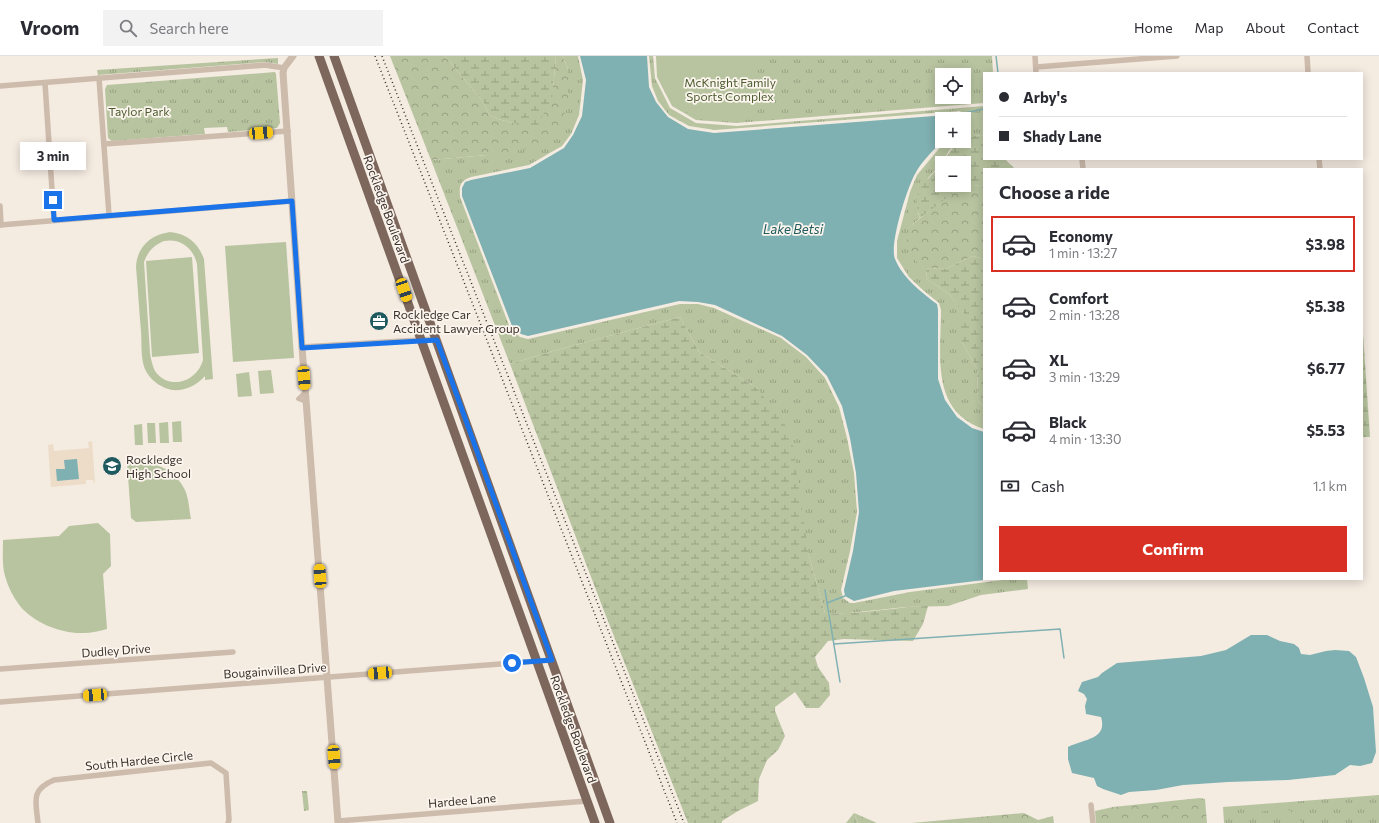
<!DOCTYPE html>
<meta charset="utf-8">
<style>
:root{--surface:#fff;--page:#f2f2f3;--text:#2b2b33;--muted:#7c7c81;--line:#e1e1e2;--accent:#d93025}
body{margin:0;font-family:Commissioner,sans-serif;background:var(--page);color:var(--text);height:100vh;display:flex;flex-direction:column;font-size:15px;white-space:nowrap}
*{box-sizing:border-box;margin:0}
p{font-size:13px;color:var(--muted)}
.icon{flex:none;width:22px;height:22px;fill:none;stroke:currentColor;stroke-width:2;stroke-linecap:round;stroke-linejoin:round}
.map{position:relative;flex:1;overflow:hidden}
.drawer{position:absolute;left:983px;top:112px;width:380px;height:412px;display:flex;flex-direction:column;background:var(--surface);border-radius:0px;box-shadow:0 2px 10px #0003}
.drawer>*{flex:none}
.top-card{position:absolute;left:983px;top:16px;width:380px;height:88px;border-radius:0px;box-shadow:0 2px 10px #0003;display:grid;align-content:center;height:88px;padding:0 16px;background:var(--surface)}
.buttons{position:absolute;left:935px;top:12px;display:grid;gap:8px}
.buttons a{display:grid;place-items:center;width:36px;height:36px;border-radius:0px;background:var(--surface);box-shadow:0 2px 10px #0003;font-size:20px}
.end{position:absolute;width:18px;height:18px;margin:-9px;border:5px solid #1a73e8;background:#fff;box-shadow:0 0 0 2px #fff}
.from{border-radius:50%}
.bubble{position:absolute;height:28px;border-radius:0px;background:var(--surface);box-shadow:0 2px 10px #0003;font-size:13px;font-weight:700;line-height:28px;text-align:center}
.car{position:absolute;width:12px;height:24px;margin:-12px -6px;border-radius:5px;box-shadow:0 0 3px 1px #0007;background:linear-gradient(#f5c518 24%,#345 0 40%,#f5c518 0 76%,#345 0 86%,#f5c518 0)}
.top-card b{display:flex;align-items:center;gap:14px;height:38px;font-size:15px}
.top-card b+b{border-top:1px solid var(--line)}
.top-card i{width:10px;height:10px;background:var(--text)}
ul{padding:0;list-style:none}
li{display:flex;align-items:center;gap:12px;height:56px;margin:0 8px 6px;padding:0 8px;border:2px solid transparent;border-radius:0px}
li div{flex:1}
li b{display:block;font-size:15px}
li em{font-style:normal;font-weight:700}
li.active{border-color:var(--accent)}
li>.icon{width:36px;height:36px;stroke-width:1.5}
h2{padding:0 16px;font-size:18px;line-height:48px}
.pay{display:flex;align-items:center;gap:10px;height:44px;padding:0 16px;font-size:15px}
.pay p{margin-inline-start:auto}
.cta{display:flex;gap:8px;margin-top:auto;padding:8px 16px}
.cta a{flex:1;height:46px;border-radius:0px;background:var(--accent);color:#fff;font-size:16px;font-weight:700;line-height:46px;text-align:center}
header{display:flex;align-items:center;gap:24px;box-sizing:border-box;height:56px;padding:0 20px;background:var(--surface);border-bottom:1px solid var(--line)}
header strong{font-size:19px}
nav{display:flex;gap:22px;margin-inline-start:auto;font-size:14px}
.search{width:280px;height:36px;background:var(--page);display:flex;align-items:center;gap:10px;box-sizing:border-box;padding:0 14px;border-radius:0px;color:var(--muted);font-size:15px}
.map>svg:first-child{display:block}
.grass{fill:url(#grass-tufts);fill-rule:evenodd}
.forest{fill:url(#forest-crowns)}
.wetland{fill:url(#wetland-marsh);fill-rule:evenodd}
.pitch{fill:#b8c4a0;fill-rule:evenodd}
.plaza{fill:#ecdcc8}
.water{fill:#7fb0b2}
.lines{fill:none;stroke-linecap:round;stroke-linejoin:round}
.stream{stroke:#7fb0b2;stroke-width:1.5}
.pedestrian{stroke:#cdbbac;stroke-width:4}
.minor{stroke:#cdbbac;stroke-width:5.5}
.tertiary{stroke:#cdbbac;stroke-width:7}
.primary{stroke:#7d675c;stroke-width:9}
.rail{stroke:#3b302b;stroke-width:1.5;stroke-dasharray:1 3;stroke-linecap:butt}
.route{stroke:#1a73e8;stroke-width:5}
.labels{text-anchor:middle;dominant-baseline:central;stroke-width:3.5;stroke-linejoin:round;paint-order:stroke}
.park-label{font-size:12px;fill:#4a5a2e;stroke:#fbf5ee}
.street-label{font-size:12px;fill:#3b302b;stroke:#fbf5ee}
.poi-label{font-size:12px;fill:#3b302b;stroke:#fbf5ee;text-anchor:start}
.water-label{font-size:13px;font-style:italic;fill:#1f5a5e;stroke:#fbf5ee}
</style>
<header>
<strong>Vroom</strong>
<div class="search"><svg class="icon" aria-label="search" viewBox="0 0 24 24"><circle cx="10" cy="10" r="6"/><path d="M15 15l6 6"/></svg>Search here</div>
<nav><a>Home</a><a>Map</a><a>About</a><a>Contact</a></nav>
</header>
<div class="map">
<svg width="1379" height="767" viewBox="0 0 1379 767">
<defs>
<pattern id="grass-tufts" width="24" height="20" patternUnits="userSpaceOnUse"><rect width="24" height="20" fill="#b8c4a0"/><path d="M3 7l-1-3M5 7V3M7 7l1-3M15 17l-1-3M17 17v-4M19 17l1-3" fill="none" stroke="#97a083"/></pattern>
<pattern id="forest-crowns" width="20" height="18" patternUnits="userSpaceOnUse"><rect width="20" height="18" fill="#b8c4a0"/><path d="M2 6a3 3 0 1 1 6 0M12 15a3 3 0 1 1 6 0" fill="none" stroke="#97a083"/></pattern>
<pattern id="wetland-marsh" width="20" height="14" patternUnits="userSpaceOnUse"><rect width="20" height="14" fill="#b8c4a0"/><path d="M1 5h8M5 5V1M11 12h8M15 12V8" fill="none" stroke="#97a083"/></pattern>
</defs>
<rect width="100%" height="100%" fill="#f4ebe1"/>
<g class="grass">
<path d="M563,0H578L583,24L579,59L571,78L562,90L529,109L471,121C460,125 459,129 460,141L510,272L520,281L528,283L680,248H698L714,252L781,282L806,301L825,322L839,351L847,382L854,417L857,456L850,495L841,534L843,542L850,547H854L910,536L1010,523H1027L1028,533L981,539L948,550L906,551L849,557H825L809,500L757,332L699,296L680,261L553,295L510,308L431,104L487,99L568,14Z"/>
<path d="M649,0H653L655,22L670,52L696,67L737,70L984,50V81L982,79L964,81V63H958L963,58L960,55L715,74L689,70L669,59L658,45L652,30Z"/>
<path d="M656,0H992L993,17H984V47L736,67L696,64L672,50L657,21ZM942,19H964V41H942Z"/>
<path d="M278,2V8L265,6L98,19L97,14Z"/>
<path d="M275,16L276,18L280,67L277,72L228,76L227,71L204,72L205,78L112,85L108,82L105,33L107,29Z"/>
<path d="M943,85H958L949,95L941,108L928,122L918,157L920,162L912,169L924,212H926L927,223L949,238L964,256L961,284L977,313L978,345L984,351V373C930,356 941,299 941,254L939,247L924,235L909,221L897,202V185L910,136L917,119L942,89Z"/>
<path d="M307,735L309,754L304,755L302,735Z"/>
<path d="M1379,739V767H1224L1223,751Z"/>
</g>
<g class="forest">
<path d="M390,0H445L484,47L489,59L498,63L532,72L552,42L556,2L555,0H563L568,14V50L557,74L546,87L533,92L487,99L431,104Z"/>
<path d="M974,129L984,131V203L973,200L945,213L924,212L911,201L906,180L912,169L936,149L962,130Z"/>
<path d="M1200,742L1205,743L1207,767H1096L1095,755L1113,751Z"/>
<path d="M854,757L877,767H858Z"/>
<path d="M1024,757L1038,764L1053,760L1054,767H911Z"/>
</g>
<g class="wetland">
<path d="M445,0H555L556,2L552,42L538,68L532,72L498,63L489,59L484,47Z"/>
<path d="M982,79L984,81V103H1005L1015,113H984V131L974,129L962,130L920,162C910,133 926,128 941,108C947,100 952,92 958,85H964V81ZM942,107H964V129H942Z"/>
<path d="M973,200L984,203V351L978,345L977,313L961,284L960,271L962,260L964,257L949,238L927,223L926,212L945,213Z"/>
<path d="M680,261L699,296L757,332L791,377L809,500L825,557C860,559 893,551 928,550L923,568L913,585L844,583L828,585L815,601L818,611L829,627L830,639L819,652H806L795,636L775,651V655L785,680L778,694L767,704L759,723L758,745L738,755L722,765V767H688L604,555L510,308L553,295Z"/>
<path d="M1362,263L1370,381H1362Z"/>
<path d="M854,757L858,767H846Z"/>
</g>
<g class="pitch">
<path d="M658,0H753L755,63C729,66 706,68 683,54C676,49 669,44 665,36C659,25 659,12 658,0Z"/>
<path d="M170,176C188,178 198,187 204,203L213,323L205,324V320C196,330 185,335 172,334C162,332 153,326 147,317C140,306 142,288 141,275C139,254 138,233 136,211C137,191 150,179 170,176ZM164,185C181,182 193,192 197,208L203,304C197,326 169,335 155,315C152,309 151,303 150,297L144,206C148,195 154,189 164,185Z"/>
<path d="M286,186L294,302L233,306L225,190Z"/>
<path d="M192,201L199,297L152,301L146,205Z"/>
<path d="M271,314L274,337L260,338L258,315Z"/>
<path d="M249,316L252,340L238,341L236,318Z"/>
<path d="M181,365L182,386H173L172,366Z"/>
<path d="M168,366L169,387H160L159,367Z"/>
<path d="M147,367H155L156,387H148Z"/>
<path d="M142,368L143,389H135L134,369Z"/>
<path d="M142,405C160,408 177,417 185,434C189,443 189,454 191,463L136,466L131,462L127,406Z"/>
<path d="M98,467L110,478L111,510L103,518L107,573C100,575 91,577 83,577C62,578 34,567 20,550C13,541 8,531 5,520C2,509 3,496 3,484L59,480L69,470Z"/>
<path d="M1257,749C1278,750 1289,749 1302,767H1294C1281,750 1258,751 1245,767H1236L1246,755Z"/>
</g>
<path class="plaza" d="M92,385L95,427H94L93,424H86V428L51,431L48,389L53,388L54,395L89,392L88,386Z"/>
<g class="water">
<path d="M580,0H647L649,31L656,46L668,61L688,73L714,77L960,58L954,63H942V81L940,87C932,96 921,106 915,118C907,132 889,189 895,203C902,221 922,237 937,248L938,254V323L945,344L957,361L972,372L984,376V523H992L894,535L854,545L845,540L844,534L853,495L859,456L856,417L850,382L842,350L827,320L807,299L782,280L715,249L698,246L679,245L528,280L521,278L512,270L462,140V132L465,126L471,124L530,112L564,92L573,79L582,60L586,24Z"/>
<path d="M77,403L79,423L57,425L56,413H65L64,404Z"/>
<path d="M1251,579H1267L1280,585L1294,588L1299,592L1301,598L1310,599L1326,595L1335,594L1349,595L1356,601L1364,622L1373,651L1376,696L1372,707L1360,710L1350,709L1335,719L1288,724L1228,726L1183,729L1156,734L1129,736L1121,739L1103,733L1097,730L1094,722L1072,717L1068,703V691C1083,683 1108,684 1101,661L1086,658L1085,650L1087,643L1084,638L1078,635L1082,626L1098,621L1102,617L1117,607L1201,600L1226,594Z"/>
</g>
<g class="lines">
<g class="stream">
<path d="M996,0L998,17"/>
<path d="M960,58L983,53"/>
<path d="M825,534L840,626"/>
<path d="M827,547L845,540"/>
<path d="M834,588L1060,573L1064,602"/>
</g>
<path class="pedestrian" d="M305,336L306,346L298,343Z"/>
<g class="minor">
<path d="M1035,0L1036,17"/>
<path d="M1307,0L1308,17"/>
<path d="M1036,11L1177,0"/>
<path d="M99,22L109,159"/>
<path d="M45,27L54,164"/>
<path d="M0,30L265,9L284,12"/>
<path d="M104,88L288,75"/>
<path d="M1082,103L1083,113"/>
<path d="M1319,103L1320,113"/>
<path d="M0,150L1,169"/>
<path d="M0,169L292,145"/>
<path d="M302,291L437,283"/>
<path d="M0,613L233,596"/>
<path d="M0,646L552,604"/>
<path d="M1091,749L1093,767"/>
<path d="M338,765L587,745"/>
<path d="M38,767C36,746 30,734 54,724L211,707L226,717L229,764L228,767"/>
</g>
<path class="tertiary" d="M293,0L284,12L283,17L302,291L338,767"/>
<g class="primary">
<path d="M319,0L595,767"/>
<path d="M334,0L610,767"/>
</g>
<g class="rail">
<path d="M375,0L677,767"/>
<path d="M382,0L684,767"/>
</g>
</g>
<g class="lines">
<path class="route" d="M53,144L54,164L292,145L302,292L437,284L552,604L512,607"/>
</g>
<defs>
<g id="office-disc" transform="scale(1)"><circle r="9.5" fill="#1f5a5e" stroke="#fbf5ee"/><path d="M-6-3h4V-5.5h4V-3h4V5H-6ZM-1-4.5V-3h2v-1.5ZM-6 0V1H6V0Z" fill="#fff"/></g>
<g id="school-disc" transform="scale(1)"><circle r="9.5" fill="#1f5a5e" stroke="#fbf5ee"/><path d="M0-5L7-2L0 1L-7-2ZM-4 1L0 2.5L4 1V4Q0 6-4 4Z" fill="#fff"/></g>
</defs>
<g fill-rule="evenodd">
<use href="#office-disc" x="379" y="265"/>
<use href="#school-disc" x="112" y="410"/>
</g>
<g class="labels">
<g class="park-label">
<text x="730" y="26">McKnight Family<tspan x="730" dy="14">Sports Complex</tspan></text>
<text x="139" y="55">Taylor Park</text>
</g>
<g class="street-label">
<text transform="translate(387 153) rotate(70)">Rockledge Boulevard</text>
<text transform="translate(116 594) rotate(-4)">Dudley Drive</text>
<text transform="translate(275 614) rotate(-4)">Bougainvillea Drive</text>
<text transform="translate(574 673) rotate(70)">Rockledge Boulevard</text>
<text transform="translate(139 704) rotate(-6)">South Hardee Circle</text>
<text transform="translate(462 744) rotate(-5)">Hardee Lane</text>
</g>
<g class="poi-label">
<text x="393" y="258">Rockledge Car<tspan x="393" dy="14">Accident Lawyer Group</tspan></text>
<text x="126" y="403">Rockledge<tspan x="126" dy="14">High School</tspan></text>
</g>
<g class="water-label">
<text x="793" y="173">Lake Betsi</text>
</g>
</g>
</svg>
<div class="buttons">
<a><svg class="icon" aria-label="locate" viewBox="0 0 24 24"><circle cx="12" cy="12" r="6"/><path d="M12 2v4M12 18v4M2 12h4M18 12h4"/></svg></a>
<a>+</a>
<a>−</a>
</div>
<i class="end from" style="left:512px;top:607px"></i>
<i class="end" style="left:53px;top:144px"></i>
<div class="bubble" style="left:20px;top:86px;width:66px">3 min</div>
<i class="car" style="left:261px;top:77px;rotate:86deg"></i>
<i class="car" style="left:404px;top:234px;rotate:161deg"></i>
<i class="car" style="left:304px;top:322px;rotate:176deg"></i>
<i class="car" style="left:320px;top:520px;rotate:356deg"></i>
<i class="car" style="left:380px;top:617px;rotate:266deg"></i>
<i class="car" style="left:95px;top:639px;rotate:266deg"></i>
<i class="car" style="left:334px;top:701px;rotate:176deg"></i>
<div class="top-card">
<b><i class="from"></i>Arby's</b>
<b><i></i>Shady Lane</b>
</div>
<section class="drawer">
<h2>Choose a ride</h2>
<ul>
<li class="active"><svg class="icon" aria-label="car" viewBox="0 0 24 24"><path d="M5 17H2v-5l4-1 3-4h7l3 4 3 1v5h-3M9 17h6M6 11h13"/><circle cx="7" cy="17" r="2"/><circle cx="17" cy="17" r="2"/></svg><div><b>Economy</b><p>1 min · 13:27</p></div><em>$3.98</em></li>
<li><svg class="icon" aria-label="car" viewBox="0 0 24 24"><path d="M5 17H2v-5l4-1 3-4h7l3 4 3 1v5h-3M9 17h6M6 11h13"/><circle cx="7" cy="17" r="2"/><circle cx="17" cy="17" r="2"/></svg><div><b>Comfort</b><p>2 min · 13:28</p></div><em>$5.38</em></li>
<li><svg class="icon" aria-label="car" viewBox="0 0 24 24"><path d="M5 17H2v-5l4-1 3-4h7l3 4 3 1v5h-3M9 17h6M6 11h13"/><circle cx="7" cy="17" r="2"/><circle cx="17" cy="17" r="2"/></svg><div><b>XL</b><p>3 min · 13:29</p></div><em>$6.77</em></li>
<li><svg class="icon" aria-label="car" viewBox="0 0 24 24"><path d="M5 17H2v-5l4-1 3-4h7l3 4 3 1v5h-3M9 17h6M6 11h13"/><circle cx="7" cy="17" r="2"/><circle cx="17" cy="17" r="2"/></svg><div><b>Black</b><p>4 min · 13:30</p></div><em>$5.53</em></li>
</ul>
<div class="pay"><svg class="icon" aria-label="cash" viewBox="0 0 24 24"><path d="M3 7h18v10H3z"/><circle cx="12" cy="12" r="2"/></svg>Cash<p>1.1 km</p></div>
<div class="cta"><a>Confirm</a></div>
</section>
</div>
